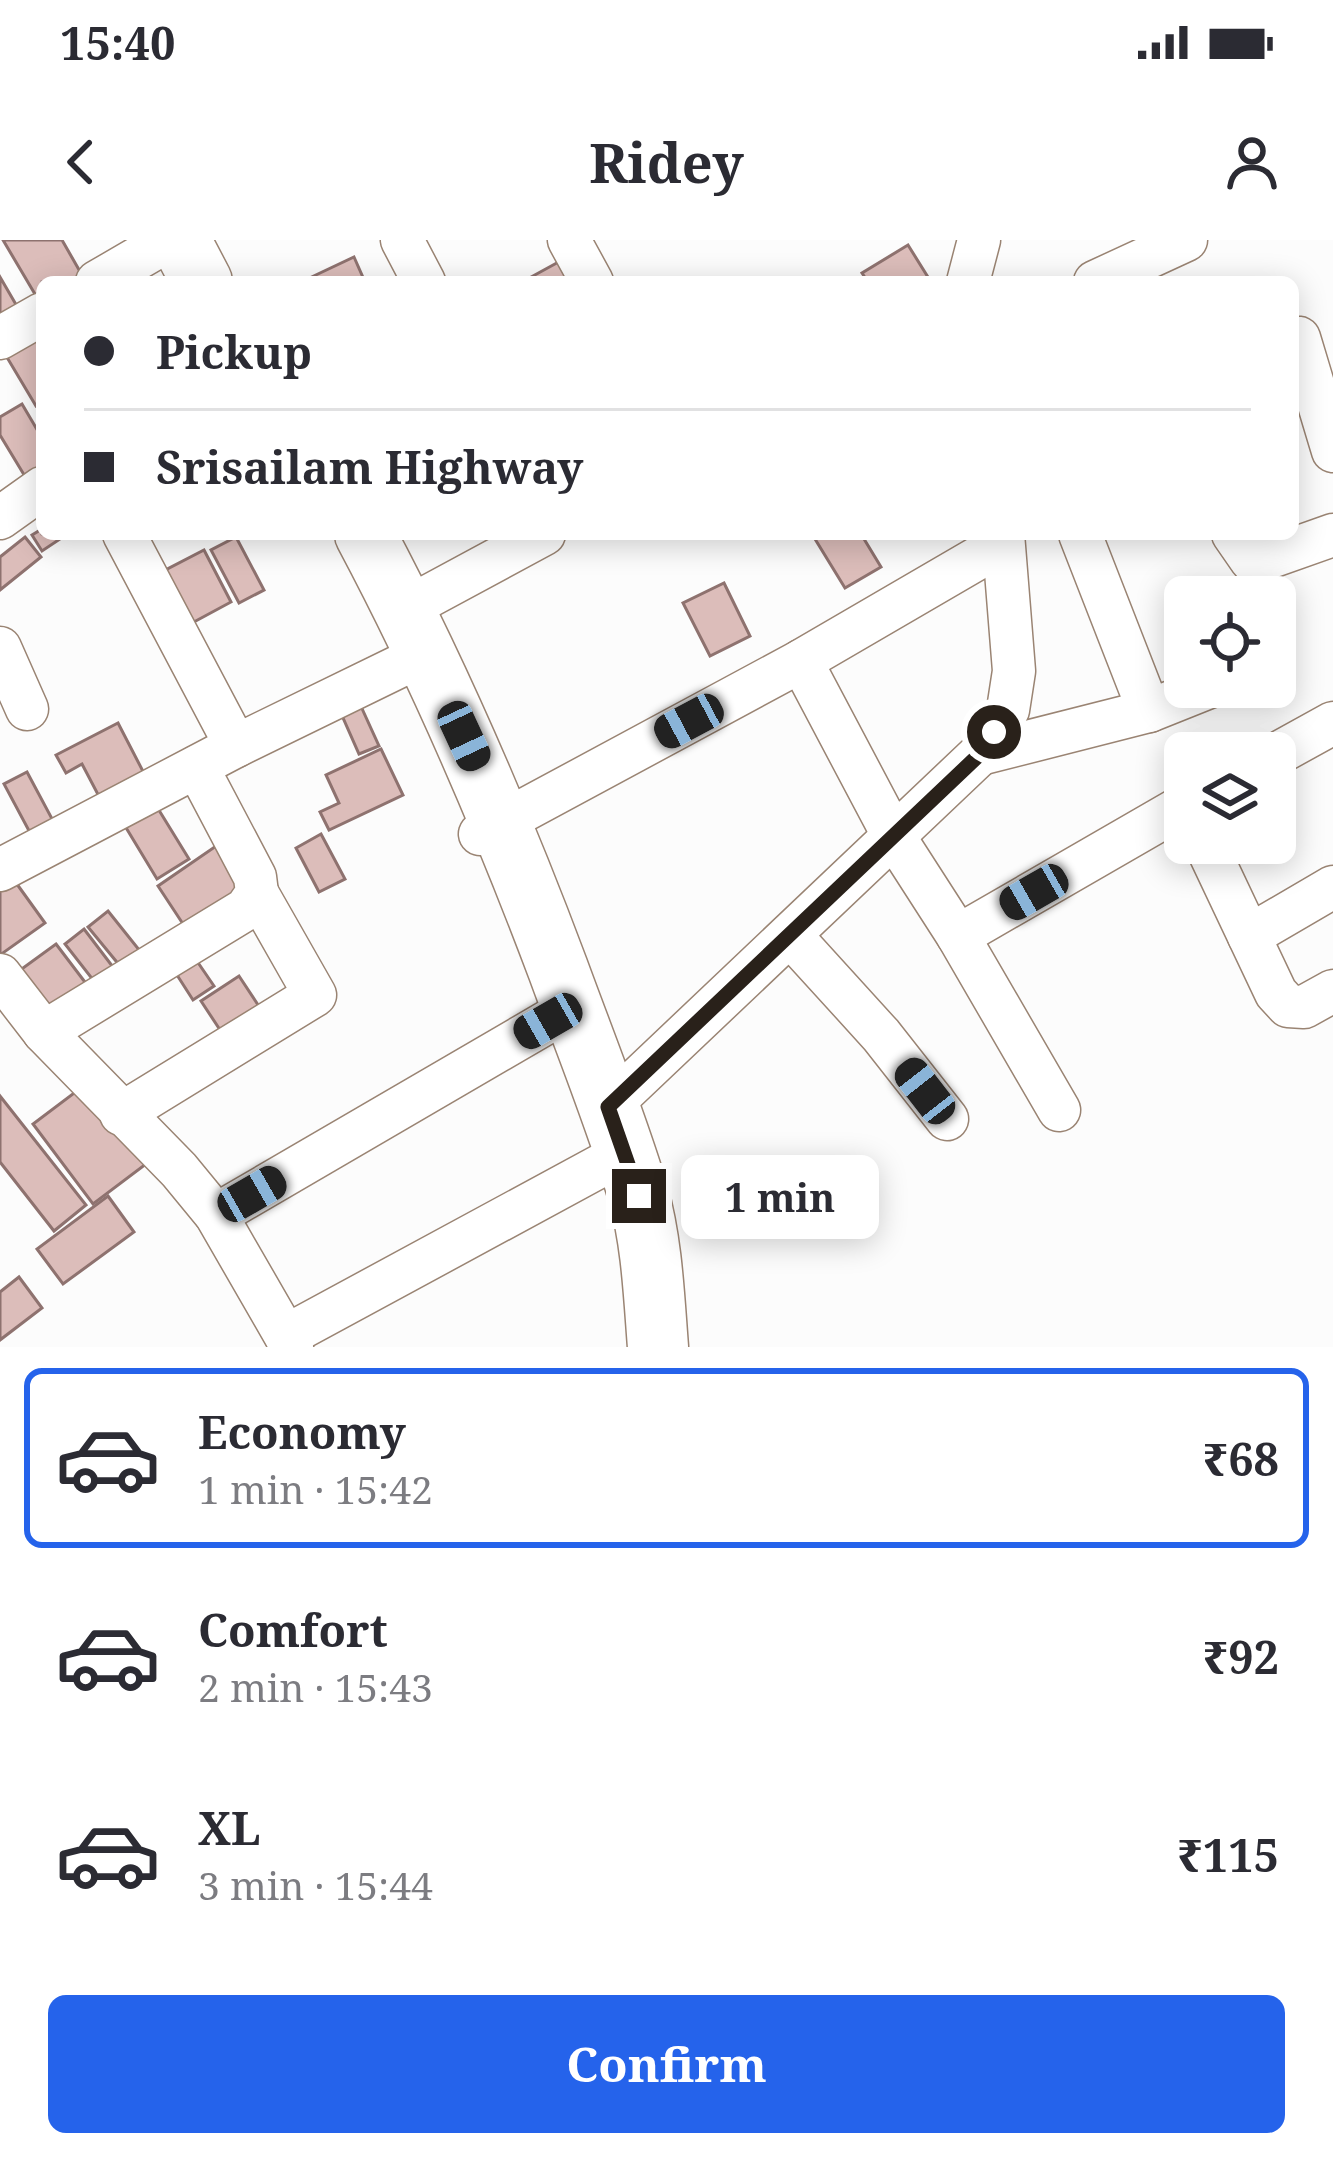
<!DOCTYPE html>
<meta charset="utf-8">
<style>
:root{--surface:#fff;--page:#f7f7f7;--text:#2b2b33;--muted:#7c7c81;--line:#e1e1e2;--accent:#2563eb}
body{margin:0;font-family:"Noto Serif",serif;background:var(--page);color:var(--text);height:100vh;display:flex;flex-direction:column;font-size:45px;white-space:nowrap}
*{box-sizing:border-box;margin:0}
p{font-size:39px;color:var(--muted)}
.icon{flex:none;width:66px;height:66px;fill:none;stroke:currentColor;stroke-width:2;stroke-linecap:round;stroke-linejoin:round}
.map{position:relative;height:1107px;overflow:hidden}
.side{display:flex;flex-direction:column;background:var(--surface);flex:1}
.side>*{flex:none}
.banner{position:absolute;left:36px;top:36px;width:1263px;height:264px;border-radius:18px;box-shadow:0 6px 30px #0003;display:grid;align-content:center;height:264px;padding:0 48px;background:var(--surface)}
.fabs{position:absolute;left:1164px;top:336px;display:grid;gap:24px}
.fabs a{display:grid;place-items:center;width:132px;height:132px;border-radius:18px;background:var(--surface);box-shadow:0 6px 30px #0003;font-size:60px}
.end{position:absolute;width:54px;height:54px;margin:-27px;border:15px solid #29211a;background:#fff;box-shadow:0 0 0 6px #fff}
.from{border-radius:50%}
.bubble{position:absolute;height:84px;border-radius:18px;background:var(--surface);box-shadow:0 6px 30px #0003;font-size:39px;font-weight:700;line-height:84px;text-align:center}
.car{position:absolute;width:36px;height:72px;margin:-36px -18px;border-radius:15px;box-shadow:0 0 9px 3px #0007;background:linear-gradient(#222 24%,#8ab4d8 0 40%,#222 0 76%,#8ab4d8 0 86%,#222 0)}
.banner b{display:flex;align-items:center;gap:42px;height:114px;font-size:45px}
.banner b+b{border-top:3px solid var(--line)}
.banner i{width:30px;height:30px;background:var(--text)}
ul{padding:21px 0 0;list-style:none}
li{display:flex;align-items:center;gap:36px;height:180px;margin:0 24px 18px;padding:0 24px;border:6px solid transparent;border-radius:18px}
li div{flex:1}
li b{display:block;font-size:45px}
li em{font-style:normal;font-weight:700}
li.current{border-color:var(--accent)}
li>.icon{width:108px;height:108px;stroke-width:1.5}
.action{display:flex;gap:24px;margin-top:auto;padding:24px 48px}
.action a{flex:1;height:138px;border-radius:18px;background:var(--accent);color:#fff;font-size:48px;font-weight:700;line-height:138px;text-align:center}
.status{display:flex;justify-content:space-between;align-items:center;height:84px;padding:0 60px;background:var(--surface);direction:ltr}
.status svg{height:33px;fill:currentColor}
header{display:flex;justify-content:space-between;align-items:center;height:156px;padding:0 48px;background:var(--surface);font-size:54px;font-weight:700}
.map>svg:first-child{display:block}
.building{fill:#dcbdba;stroke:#8e726f;stroke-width:3}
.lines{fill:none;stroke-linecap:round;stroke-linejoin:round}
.minor-casing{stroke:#9a8473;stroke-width:45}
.highway-casing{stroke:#9a8473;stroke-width:63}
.minor{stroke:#fff;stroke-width:42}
.highway{stroke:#fff;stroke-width:60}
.route{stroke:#29211a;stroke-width:15}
</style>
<div class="status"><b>15:40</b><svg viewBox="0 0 49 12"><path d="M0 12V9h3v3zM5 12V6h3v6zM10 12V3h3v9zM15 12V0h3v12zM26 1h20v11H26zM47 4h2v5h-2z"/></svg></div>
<header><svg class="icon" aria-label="back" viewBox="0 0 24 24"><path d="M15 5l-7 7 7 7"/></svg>Ridey<svg class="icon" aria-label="person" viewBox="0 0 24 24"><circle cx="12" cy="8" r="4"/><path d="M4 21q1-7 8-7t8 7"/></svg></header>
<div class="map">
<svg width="1333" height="1107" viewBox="0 0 1333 1107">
<rect width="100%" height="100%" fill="#fcfcfc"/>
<g class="building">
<path d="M3,0H62L86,42H42V66Z"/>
<path d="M908,5L931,42H868L862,33Z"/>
<path d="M354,17L365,42H301Z"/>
<path d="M564,19L575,42H522Z"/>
<path d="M0,37L25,80L0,91Z"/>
<path d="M42,86V163L36,166L2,109Z"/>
<path d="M22,164L42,198V235L29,243L0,195V177Z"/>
<path d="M42,289V294L63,297L42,311L32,295Z"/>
<path d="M823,294H861L881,327L845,348L815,299Z"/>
<path d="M25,297L41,317L0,350V317Z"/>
<path d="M236,297L264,350L239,363L211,310Z"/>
<path d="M204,310L231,362L179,390L152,337Z"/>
<path d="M724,343L750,396L710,416L683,363Z"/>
<path d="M359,462L379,506L359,514L340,471Z"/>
<path d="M118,483L148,541L103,564L82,524L66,533L56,515Z"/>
<path d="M381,509L403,555L329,590L320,572L339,563L326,535Z"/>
<path d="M27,532L58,590L35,602L4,544Z"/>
<path d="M157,567L189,619L157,639L125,586Z"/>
<path d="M321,594L345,639L319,652L296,608Z"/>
<path d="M219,604L247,646L185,687L158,646Z"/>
<path d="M14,640L45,683L0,715V648Z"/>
<path d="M108,671L144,716L125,732L88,687Z"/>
<path d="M84,689L116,731L97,745L65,704Z"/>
<path d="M56,704L91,750L47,783L12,736Z"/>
<path d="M188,708L214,746L193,760L168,721Z"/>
<path d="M239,736L266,777L228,802L201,761Z"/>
<path d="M86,844L146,924L93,964L33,884Z"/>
<path d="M0,856L86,965L54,991L0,922Z"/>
<path d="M108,956L134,992L63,1044L37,1009Z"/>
<path d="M19,1037L42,1068L0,1100V1052Z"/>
</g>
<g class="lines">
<g class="minor-casing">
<g id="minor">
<path d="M402,0L424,42"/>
<path d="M569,0L592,42"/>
<path d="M97,42L169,0"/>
<path d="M968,42L979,0"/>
<path d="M1095,42L1186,0"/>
<path d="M0,98L42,74"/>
<path d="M1299,98L1333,211"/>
<path d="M0,278L42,248"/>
<path d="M124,294L236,506"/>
<path d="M1080,294L1149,471"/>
<path d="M1233,294L1251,320L1265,319L1333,295"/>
<path d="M405,369L544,294"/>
<path d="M0,408L27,469"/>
<path d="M801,421L893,595L958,696L1059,870"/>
<path d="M980,514L1149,471L1209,447"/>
<path d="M1275,515L1333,483"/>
<path d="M480,594L801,421L1002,304"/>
<path d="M1205,603L1276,753L1288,766L1304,767L1333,751"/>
<path d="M0,630L236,506L402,425"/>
<path d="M790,695L881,795L947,879"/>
<path d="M958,696L1185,565"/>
<path d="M1249,696L1333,647"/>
<path d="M0,735L44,792L179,930L216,975L292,1107"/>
<path d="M44,792L246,669L257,653L255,637L197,527"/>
<path d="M608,867L980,514L1008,470L1014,431L1003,294"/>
<path d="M121,874L315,755L257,653"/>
<path d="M216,975L549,781"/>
<path d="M286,1096L600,926"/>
</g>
</g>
<g class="highway-casing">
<g id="highway">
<path d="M180,0L202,42"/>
<path d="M365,294C440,435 502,580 558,729C585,803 615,877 638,953C652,1002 654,1056 658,1107"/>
</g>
</g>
<use href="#minor" class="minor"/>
<use href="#highway" class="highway"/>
</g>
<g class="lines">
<path class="route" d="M639,956L608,867L980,514L994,492"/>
</g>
</svg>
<div class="fabs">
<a><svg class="icon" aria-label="locate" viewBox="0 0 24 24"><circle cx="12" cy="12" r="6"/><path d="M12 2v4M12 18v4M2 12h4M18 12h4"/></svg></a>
<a><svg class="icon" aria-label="layers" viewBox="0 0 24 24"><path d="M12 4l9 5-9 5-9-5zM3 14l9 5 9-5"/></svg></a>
</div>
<i class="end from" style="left:994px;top:492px"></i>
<i class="end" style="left:639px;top:956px"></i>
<div class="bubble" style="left:681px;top:915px;width:198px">1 min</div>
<i class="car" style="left:689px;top:481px;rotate:242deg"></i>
<i class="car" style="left:464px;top:496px;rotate:155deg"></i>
<i class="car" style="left:1034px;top:652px;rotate:240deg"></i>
<i class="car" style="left:548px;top:781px;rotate:240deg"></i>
<i class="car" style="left:925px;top:851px;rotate:322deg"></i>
<i class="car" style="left:252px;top:954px;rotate:60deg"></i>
<div class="banner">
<b><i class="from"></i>Pickup</b>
<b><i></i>Srisailam Highway</b>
</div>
</div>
<section class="side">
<ul>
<li class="current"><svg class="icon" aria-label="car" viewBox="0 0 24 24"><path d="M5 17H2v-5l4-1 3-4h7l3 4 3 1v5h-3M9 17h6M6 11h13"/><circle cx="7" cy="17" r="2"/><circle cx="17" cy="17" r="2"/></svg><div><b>Economy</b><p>1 min · 15:42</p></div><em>₹68</em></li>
<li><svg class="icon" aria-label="car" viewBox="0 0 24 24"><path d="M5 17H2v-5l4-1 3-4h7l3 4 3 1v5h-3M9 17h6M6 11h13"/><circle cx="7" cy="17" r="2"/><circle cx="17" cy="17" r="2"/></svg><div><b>Comfort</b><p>2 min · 15:43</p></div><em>₹92</em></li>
<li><svg class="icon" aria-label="car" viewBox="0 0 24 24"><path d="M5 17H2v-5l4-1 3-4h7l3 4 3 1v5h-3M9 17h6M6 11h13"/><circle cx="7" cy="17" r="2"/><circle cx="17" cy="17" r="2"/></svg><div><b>XL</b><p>3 min · 15:44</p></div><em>₹115</em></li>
</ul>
<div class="action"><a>Confirm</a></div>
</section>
